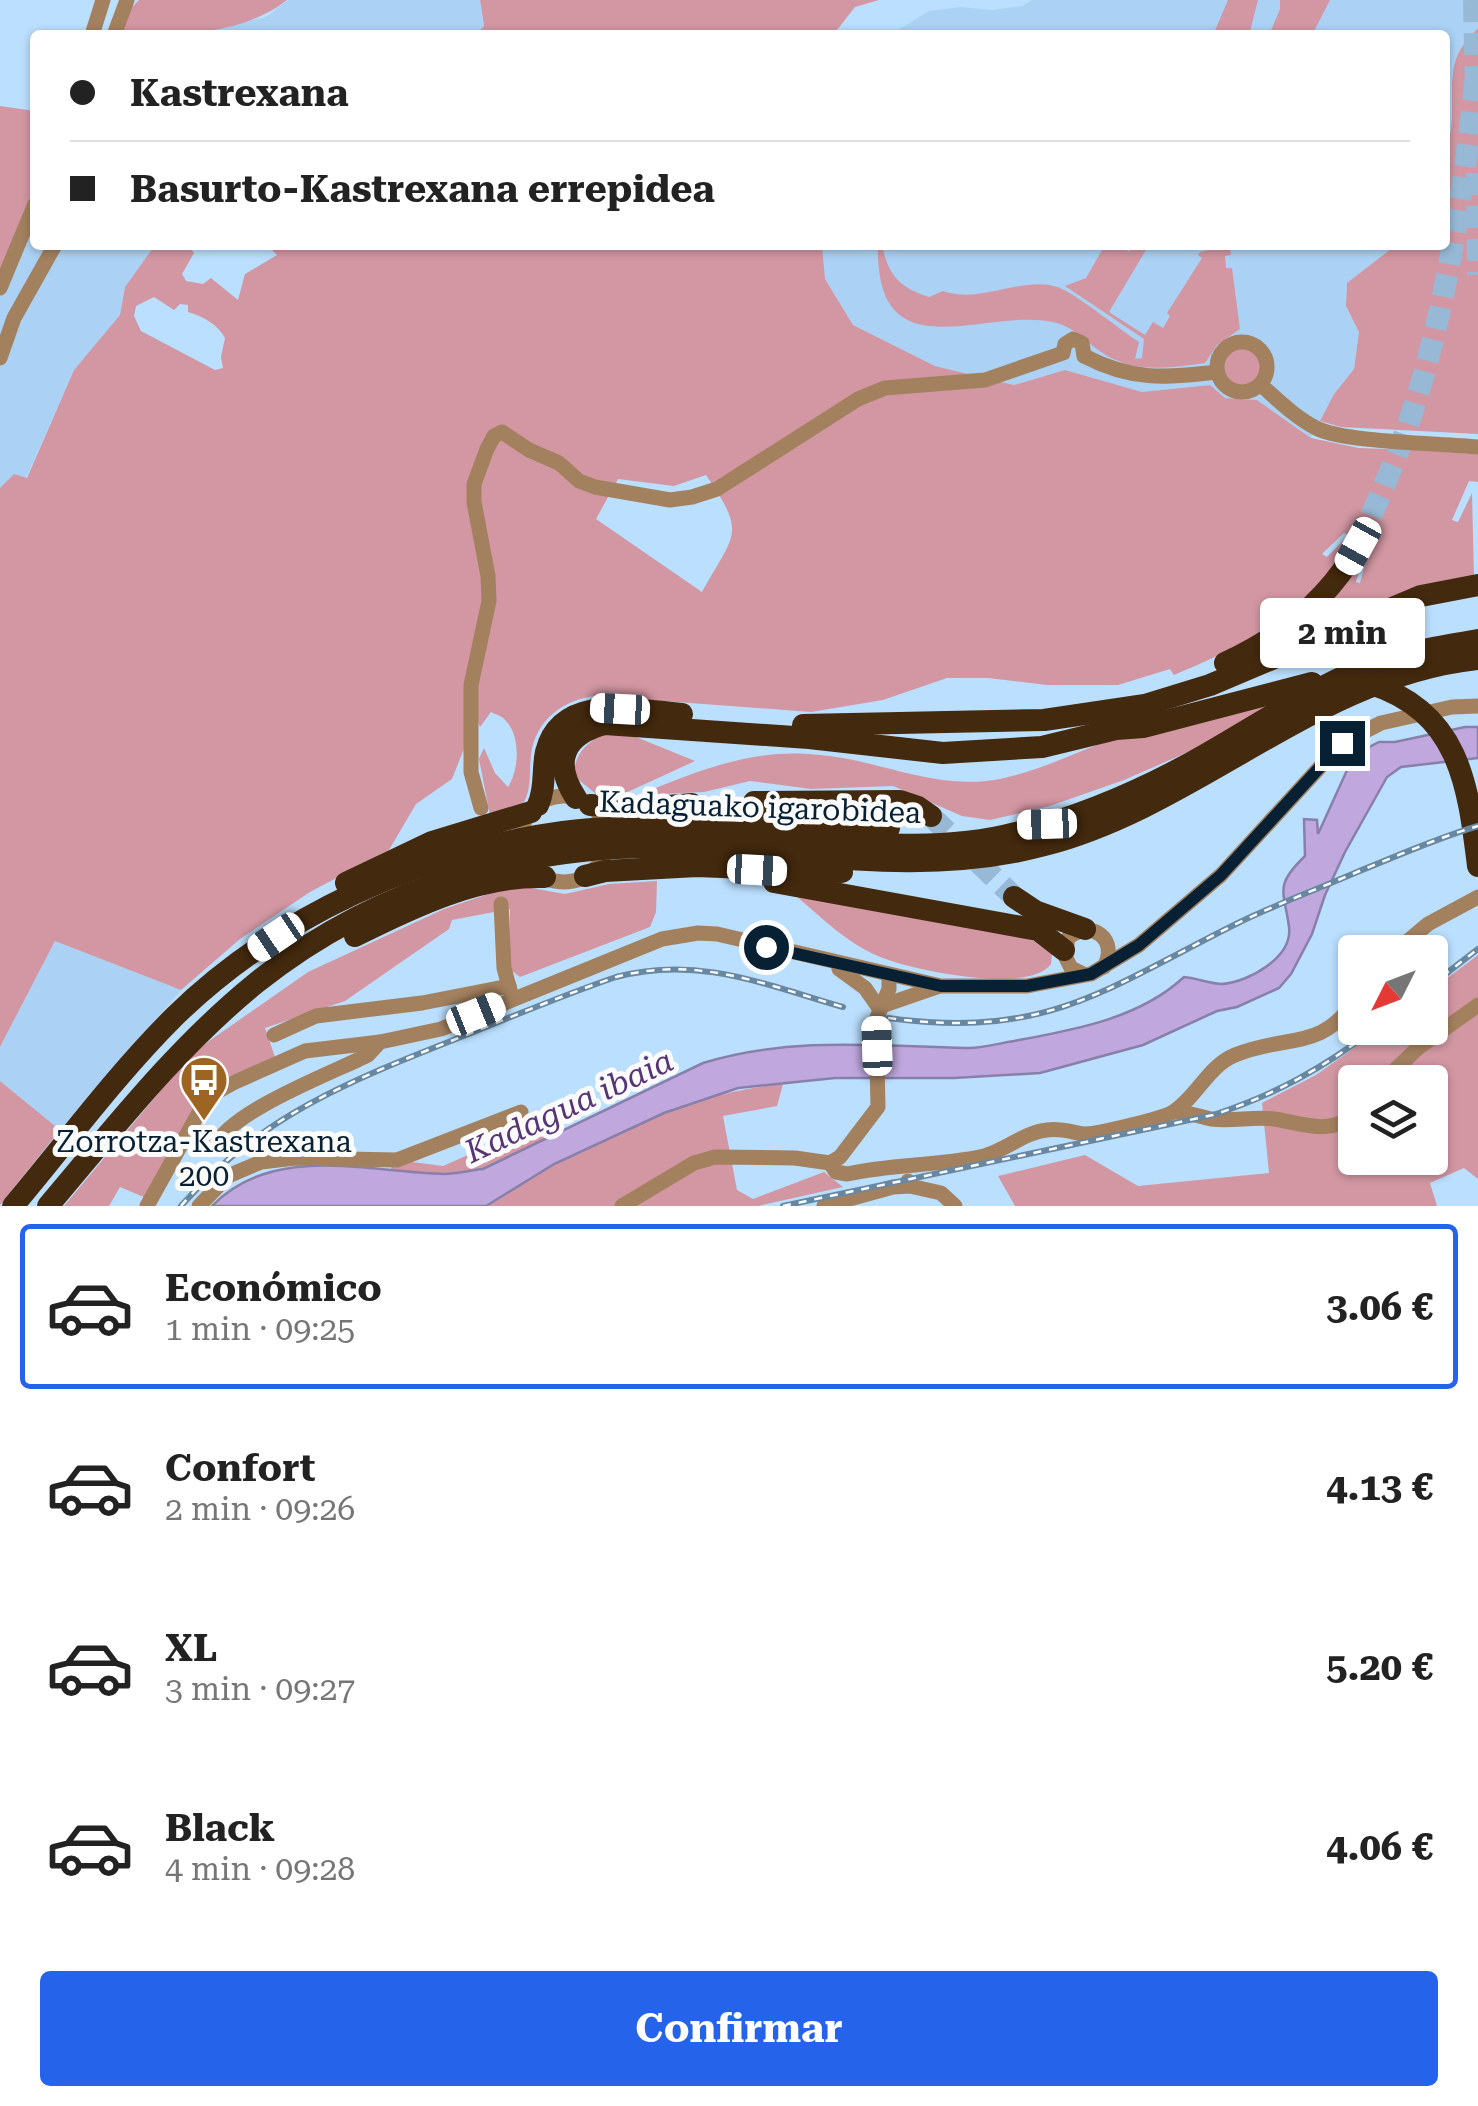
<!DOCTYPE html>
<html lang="es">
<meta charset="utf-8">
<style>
:root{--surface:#fff;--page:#f6f6f6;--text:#222;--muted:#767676;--line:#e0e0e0;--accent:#2563eb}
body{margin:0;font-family:"Roboto Serif",serif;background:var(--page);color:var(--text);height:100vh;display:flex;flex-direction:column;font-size:38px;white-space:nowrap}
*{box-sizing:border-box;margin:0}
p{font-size:32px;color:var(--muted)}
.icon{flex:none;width:55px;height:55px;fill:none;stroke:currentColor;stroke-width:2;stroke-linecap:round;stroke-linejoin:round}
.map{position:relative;height:1206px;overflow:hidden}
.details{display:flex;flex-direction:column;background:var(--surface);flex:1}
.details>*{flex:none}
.banner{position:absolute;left:30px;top:30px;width:1420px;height:220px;border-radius:10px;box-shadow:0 2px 8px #0004;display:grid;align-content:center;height:220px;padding:0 40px;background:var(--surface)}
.needle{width:65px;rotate:228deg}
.tools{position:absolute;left:1338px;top:935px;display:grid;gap:20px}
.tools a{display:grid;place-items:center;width:110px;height:110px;border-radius:10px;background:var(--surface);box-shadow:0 2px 8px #0004;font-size:50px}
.end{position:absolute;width:45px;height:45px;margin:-22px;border:12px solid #072033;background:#fff;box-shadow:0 0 0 5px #fff}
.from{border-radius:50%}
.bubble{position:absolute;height:70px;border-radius:10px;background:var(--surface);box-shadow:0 2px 8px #0004;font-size:32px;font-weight:700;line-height:70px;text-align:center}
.car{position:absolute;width:30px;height:60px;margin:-30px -15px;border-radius:12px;box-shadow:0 0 8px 2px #0007;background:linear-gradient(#fff 24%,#345 0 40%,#fff 0 76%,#345 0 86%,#fff 0)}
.banner b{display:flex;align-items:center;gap:35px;height:95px;font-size:38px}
.banner b+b{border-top:2px solid var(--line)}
.banner i{width:25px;height:25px;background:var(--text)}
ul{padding:18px 0 0;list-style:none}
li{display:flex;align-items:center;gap:30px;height:165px;margin:0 20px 15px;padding:0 20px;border:5px solid transparent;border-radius:10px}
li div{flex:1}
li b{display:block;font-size:38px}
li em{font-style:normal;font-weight:700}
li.on{border-color:var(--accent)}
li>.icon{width:90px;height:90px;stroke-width:1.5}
.button{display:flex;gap:20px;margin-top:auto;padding:20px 40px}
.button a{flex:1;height:115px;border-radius:10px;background:var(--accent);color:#fff;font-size:40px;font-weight:700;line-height:115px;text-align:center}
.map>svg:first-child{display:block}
.built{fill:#abd2f5}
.green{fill:#d297a3;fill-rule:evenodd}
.water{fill:#c0a8de;stroke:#887fab;stroke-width:2.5}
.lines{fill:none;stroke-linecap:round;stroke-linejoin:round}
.highway-tunnel{stroke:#97b9d5;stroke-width:22;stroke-dasharray:22 11;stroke-linecap:butt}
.minor{stroke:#a3815f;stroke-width:15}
.highway{stroke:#43290d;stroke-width:22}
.rail-casing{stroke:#6887a0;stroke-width:6}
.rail{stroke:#fbfbfb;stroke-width:2.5;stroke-dasharray:8;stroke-linecap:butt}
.route{stroke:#072033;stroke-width:12}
.labels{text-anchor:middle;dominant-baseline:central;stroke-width:10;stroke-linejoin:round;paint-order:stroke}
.street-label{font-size:30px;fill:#072033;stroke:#fbfbfb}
.poi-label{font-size:30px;fill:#072033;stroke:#fbfbfb}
.water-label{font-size:32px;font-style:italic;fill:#563577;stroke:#fbfbfb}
</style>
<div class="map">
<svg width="1478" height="1206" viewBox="0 0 1478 1206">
<rect width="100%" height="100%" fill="#bbdffe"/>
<g class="built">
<path d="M288,0H480L484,27L476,35H188L266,17Z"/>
<path d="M1032,0H1478V28L1458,53L1451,88V137L1445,151V35H890L929,11L961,7L992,10L1022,6Z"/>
<path d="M31,225L35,228V245H155L125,287L120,315L74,370L26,478L0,488V286Z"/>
<path d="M822,245H1396L1347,283L1346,306L1359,332L1354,369L1334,394L1311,438L1257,400L1225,398L1210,385L1142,392L1065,370L1014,385L935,366L853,325L825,279Z"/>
<path d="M55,941L181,990L60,1130L0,1081V1047Z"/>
</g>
<g class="green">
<path d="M139,0H287C241,36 177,35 121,35L128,11Z"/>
<path d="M480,0H879L855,7L833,35H476L484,26Z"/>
<path d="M1228,0H1258L1249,35H1213Z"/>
<path d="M1280,0H1330L1312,35H1269L1280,9Z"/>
<path d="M1478,28V434L1341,427L1320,421L1334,394L1354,369L1359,332L1346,306L1347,283L1396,245H1445V151C1459,121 1445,85 1458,54C1462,45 1472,35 1478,28Z"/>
<path d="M0,106L35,111V182L0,286Z"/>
<path d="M155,245H187L194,253L182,274L186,281L203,284L211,278L238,300L245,274L277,255L267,245H822L825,279L853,325L935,366L1014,385L1065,370L1142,392L1210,385L1225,398L1257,400L1311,438L1359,448L1478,452V482L1469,481L1452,520L1458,522L1472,493L1474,578L1241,665L1365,549L1356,582L1360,583L1370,545L1344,533L1322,554L1327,557L1343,541L1347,543C1321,608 1235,650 1174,675L1170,669L1118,685H1047L988,678H947L883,700L811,712L596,696C563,699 535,721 531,755C529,772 532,787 524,802L511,810L490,815L479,759L484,748L495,773L508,787C519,770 521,737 506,721C503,716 496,715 491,712L480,727L476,718L452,779L416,804L389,850L310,892L240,939L181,990L55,941L0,1047V488L14,474L27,478L74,370L120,315L125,287ZM154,297L174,310L180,304L188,305V312C203,316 218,325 225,338L221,357L223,368L215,370L141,331L134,316L136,306ZM706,475C747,535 735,532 702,592L596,519L618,479L674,486Z"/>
<path d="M878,245H882C888,275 900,288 929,297L943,291C982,305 1023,274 1060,288C1079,296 1119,329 1139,342L1135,359L1142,358L1144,339L1065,286L1086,278L1105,245H1127L1128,252L1136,245H1149L1109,312L1145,335L1153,322L1163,328L1170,316L1167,313L1202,258L1198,255L1200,252L1230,245L1231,255L1225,256L1226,268H1232L1240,329L1217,345L1205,363C1169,368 1133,374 1101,352C1086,342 1075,328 1057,323C988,304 875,378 878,245Z"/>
<circle cx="1242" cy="368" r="19"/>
<path d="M1292,695L1211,742L1124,780L1050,806L990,820L962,816L893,786L811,789L750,781L704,792L639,795C699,770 755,747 821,755C876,760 930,787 986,781C1030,776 1073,753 1115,738C1172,719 1234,709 1292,695Z"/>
<path d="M603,734L631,735L695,761L619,796L596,794L574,776C574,755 585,744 603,734Z"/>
<path d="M657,881L656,912L650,927L520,977L512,971L509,963L510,909L452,920L449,929L345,1001L265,1028L275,1057L221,1082L146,1198L120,1187L109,1206H64L167,1083L202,1046L308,972L444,909L515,885L565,894L609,884Z"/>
<path d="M796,896L1028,937L1052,954L1051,964C1029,995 909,970 878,956C847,943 822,918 796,896Z"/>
<path d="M1478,955V1179L1464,1168L1430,1183L1437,1206H1015L998,1176L1085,1155L1138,1186L1269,1173L1262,1103L1316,1075L1382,1028H1430V991ZM1355,1082H1430V1158H1355Z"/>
<path d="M0,1081L60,1130L0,1205Z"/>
<path d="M783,1084L777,1106L723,1116L737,1190L753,1199L824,1172L843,1187L758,1206H486C509,1195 530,1178 552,1165C621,1126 704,1091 783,1084Z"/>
<path d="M550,1119L557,1134L484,1169L446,1174L389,1171L397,1160L443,1166Z"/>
</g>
<path class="water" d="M1465,727H1478V758L1401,767L1387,777L1345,852L1325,895L1312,934L1291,974L1279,988L1237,1007L1217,1011L1143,1045L1040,1073L954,1078H835L738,1088L664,1113L554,1164L486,1206H212C273,1143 367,1172 444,1174C457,1174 471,1170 483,1169L703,1063C790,1036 880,1046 969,1048C984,1048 1000,1043 1014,1041C1073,1030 1139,1019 1184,977C1196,978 1211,984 1222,984C1249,982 1293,957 1289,927C1284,890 1274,886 1305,856L1304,819L1317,820L1318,834L1354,755L1379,742H1395Z"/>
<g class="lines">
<g class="highway-tunnel">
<path d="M1474,0L1476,91"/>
<path d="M1477,173L1478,275"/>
<path d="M1358,546C1384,487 1410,428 1426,366C1452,271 1465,174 1476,77"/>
<path d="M931,816L1014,897"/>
</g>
<g class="minor">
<path d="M92,35L103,0"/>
<path d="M114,35L127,0"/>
<path d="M0,288L35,204"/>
<circle cx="1242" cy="367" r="25"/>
<path d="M1084,356C1132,381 1165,378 1217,372"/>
<path d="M0,358L14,318L55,245"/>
<path d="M1261,385C1278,400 1295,417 1316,428C1346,443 1440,443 1478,447"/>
<circle cx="564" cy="839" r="43"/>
<path d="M481,808L471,772V685L489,601L488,576L474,502V484L487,449L494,436L502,432L529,450L559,463L579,481L595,487L670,500L692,497L717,489L858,399L885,388L985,380L1063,353L1065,344L1073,339L1082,343L1084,356"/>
<path d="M501,904L504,968L511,994"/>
<path d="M1395,952L1428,924L1478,897"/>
<path d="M839,969L865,988L879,1008"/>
<path d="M1083,974L1071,968L1065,956L1068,938C1092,918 1119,940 1104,967"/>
<path d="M879,1007L937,987"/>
<path d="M274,1035L316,1016L422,1003L509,986"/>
<path d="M1382,1082L1418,1048L1478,1005"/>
<path d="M1174,1112C1188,1112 1198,1116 1211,1119C1232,1122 1254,1116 1274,1119C1302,1123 1331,1137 1355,1113"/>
<path d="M214,1148C228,1112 332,1073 368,1055L380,1042"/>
<path d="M830,1163L836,1172L847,1174C892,1164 938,1166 984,1156C1006,1150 1025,1132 1047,1130C1061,1128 1071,1132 1084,1134C1095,1135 1164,1118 1173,1112C1197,1097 1208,1066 1235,1055C1284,1034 1322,1052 1355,1000"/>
<path d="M830,1163L840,1157L878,1107L876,1020L889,989V976"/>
<path d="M908,1181L910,1186L941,1193L955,1206"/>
<path d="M147,1206L201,1109L217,1092L233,1083L305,1051L380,1042L441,1029L662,939L698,933L717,934L941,986H1027L1091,974L1139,945L1221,875L1342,743L1381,723L1452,707L1478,706"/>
<path d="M199,1206L228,1176L261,1162L295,1158L397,1160L521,1112"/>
<path d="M622,1206L694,1163L715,1157L795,1158L830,1163"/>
<path d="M824,1206L893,1187L910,1186"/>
</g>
<g class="highway">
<path d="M1225,663C1281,637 1328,601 1358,546"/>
<path d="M1368,683C1459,711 1468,783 1478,866"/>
<path d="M803,725L1044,720L1145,705L1210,685L1421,596L1478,585"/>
<path d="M576,798C552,761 564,735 605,724L809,738L943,753L1042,747L1116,729L1143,727L1312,683"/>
<path d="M754,802L900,801L918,807L931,816"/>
<path d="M538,805C546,788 542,770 546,752C561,692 637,710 682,714"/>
<path d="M590,805L644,808L692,804"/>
<path d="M678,806L889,828"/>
<path d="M585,876L605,871L697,866L842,872"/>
<path d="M774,882L1038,930L1064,950"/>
<path d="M346,883L432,842L531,812"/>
<path d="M1014,897L1035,911L1085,929"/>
<path d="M355,936C413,907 479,875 545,877"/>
<path d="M13,1206C66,1143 115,1076 174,1017C277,916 421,851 563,832C607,826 651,827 695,829C798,833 915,860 1016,833C1075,818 1131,795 1185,766C1252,730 1316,682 1389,659C1418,650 1448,645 1478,640"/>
<path d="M48,1206C114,1128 177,1047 256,983C379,884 537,840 692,848C809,854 930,876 1045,845C1199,805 1316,676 1478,659"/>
</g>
<g class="rail-casing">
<g id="rail">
<path d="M1430,986L1478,949"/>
<path d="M888,1018C1048,1039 1103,990 1238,923C1277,904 1318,889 1357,872C1397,856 1437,838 1478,826"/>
<path d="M181,1206C261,1114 357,1078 466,1035C516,1015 566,994 616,977C698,955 766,985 843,1007"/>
<path d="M783,1206L1213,1115C1277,1094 1323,1068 1376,1028"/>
</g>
</g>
<use href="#rail" class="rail"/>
</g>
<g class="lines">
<path class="route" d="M766,947L941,986H1027L1091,974L1139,945L1221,875L1342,743"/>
</g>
<defs>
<g id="bus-pin" transform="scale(2.5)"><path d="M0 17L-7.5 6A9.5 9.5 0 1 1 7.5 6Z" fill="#9d6422" stroke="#fbfbfb"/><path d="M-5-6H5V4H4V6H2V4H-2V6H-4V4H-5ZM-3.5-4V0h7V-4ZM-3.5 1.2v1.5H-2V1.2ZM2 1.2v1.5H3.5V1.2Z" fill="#fff"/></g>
</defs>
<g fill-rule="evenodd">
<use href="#bus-pin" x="204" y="1080"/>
</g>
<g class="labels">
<g class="street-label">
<text transform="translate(760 807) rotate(2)">Kadaguako igarobidea</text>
</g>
<g class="poi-label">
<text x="204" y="1141">Zorrotza-Kastrexana<tspan x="204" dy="34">200</tspan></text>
</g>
<g class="water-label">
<text transform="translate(569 1106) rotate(-25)">Kadagua ibaia</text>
</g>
</g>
</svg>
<div class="tools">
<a><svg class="needle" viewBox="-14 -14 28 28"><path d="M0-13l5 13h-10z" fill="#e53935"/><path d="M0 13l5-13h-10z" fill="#767676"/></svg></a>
<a><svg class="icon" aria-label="layers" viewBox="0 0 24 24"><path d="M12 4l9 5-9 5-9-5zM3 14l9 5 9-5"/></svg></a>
</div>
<i class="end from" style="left:766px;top:947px"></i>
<i class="end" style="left:1342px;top:743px"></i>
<div class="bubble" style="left:1260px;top:598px;width:165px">2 min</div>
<i class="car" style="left:1358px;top:546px;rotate:209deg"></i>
<i class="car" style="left:620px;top:709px;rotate:273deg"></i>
<i class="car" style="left:1047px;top:824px;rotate:268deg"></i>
<i class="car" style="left:757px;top:870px;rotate:93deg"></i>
<i class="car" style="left:276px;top:937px;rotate:236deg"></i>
<i class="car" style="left:476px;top:1014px;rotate:68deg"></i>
<i class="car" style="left:877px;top:1046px;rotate:358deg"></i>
<div class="banner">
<b><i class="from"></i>Kastrexana</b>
<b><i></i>Basurto-Kastrexana errepidea</b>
</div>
</div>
<section class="details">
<ul>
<li class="on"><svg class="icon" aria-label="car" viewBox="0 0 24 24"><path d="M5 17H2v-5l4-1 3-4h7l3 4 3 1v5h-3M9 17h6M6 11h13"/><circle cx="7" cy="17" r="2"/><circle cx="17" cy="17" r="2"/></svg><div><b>Económico</b><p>1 min · 09:25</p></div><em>3.06 €</em></li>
<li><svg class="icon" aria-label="car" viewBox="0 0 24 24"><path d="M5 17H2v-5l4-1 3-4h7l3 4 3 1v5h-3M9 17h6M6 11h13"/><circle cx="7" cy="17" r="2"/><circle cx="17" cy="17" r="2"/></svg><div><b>Confort</b><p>2 min · 09:26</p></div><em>4.13 €</em></li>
<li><svg class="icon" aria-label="car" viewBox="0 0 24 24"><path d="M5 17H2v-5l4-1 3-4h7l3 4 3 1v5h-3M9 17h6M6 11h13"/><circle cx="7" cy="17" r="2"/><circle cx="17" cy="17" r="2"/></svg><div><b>XL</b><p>3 min · 09:27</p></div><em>5.20 €</em></li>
<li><svg class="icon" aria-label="car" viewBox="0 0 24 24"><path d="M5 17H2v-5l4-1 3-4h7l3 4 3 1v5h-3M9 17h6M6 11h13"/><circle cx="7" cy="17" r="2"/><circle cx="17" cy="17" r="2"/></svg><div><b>Black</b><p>4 min · 09:28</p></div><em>4.06 €</em></li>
</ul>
<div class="button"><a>Confirmar</a></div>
</section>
